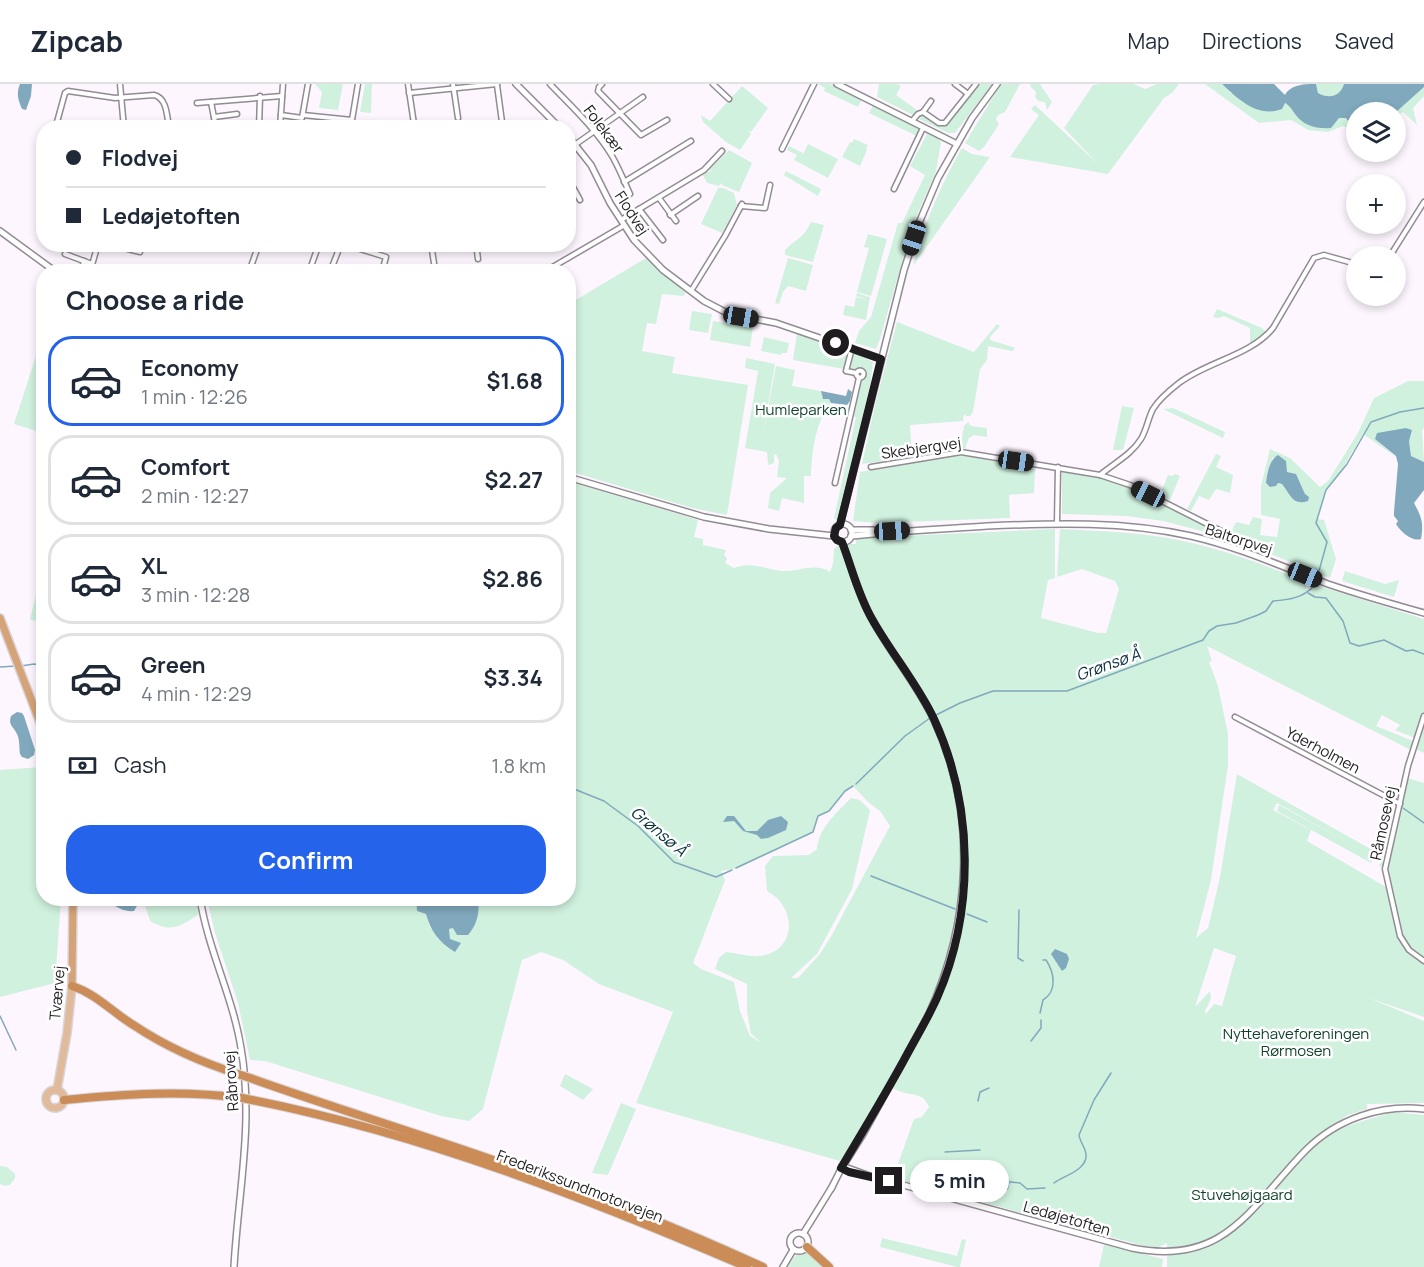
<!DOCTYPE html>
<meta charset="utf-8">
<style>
:root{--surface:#fff;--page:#f2f2f3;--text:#1f2937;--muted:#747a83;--line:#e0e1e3;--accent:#2563eb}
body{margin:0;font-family:Manrope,sans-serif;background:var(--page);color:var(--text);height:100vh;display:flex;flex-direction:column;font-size:22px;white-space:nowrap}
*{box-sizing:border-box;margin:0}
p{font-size:20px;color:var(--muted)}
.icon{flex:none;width:33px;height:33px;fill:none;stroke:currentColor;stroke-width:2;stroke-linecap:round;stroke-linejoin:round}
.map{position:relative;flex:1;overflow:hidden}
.panel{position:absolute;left:36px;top:180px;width:540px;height:642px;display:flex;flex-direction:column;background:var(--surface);border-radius:24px;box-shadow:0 3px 9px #0003}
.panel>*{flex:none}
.banner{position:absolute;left:36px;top:36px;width:540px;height:132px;border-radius:24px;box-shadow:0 3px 9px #0003;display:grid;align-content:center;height:132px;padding:0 30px;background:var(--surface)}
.buttons{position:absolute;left:1346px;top:18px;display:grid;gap:12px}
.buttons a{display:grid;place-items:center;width:60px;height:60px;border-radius:50%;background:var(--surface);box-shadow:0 3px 9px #0003;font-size:30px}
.end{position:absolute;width:27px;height:27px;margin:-14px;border:8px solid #1f1c1f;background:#fff;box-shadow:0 0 0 3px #fff}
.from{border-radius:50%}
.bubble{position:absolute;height:42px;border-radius:21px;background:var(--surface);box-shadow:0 3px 9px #0003;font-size:20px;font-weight:700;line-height:42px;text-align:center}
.car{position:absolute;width:18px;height:36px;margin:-18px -9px;border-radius:8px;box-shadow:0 0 4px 2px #0007;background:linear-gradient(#222 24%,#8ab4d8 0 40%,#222 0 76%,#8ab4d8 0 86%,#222 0)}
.banner b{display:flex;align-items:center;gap:21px;height:57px;font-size:22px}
.banner b+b{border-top:2px solid var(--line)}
.banner i{width:15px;height:15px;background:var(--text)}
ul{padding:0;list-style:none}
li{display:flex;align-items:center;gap:18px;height:90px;margin:0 12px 9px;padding:0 18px;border:3px solid var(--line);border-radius:24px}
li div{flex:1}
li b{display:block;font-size:22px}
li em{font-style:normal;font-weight:700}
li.current{border-color:var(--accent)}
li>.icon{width:54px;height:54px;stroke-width:1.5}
h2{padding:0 30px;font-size:27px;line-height:72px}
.pay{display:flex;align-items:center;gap:15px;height:66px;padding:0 30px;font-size:22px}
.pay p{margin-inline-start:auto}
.primary-button{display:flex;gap:12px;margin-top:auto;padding:12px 30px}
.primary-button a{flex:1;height:69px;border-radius:24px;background:var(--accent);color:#fff;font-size:24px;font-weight:700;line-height:69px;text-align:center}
header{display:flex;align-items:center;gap:36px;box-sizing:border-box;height:84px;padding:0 30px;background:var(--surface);border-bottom:2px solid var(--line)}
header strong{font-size:28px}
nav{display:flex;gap:33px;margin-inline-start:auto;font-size:21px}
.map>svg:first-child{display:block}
.green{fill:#d0f1de;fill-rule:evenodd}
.water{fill:#80a9bd}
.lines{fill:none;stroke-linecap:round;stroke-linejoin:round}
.stream{stroke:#80a9bd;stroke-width:1.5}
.minor-casing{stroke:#928b93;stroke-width:7}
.tertiary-casing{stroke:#928b93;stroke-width:8}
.primary-casing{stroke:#d7d6d7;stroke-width:10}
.trunk-casing{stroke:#d7d6d7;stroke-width:10}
.motorway-casing{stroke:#d7d6d7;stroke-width:10}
.minor{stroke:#fff;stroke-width:4}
.tertiary{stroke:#fff;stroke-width:5}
.primary{stroke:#e0ba9a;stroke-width:7}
.trunk{stroke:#d6a378;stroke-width:7}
.motorway{stroke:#cb8c57;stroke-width:8}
.motorway-bridge-casing{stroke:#d7d6d7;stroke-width:10;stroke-linecap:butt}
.motorway-bridge{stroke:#cb8c57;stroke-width:8}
.route{stroke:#1f1c1f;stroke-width:8}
.labels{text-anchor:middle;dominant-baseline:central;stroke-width:5;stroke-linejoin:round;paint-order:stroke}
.street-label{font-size:15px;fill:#1f1c1f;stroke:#fff}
.park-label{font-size:15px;fill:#11432c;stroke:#fff}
.water-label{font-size:16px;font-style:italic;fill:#082e3e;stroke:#fff}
</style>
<header>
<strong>Zipcab</strong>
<nav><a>Map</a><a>Directions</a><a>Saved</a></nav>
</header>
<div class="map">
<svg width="1424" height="1183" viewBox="0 0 1424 1183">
<rect width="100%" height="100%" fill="#fef6ff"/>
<g class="green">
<path d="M315,0H343L338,26L319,24L322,8Z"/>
<path d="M365,0H372L371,29L360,28Z"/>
<path d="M818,0H830L862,15L858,23L824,7L825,4Z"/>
<path d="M879,0H897L901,2L896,11L917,26L913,31L877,13Z"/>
<path d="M980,0H992L955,49H948L917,34L923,29L942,40H947Z"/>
<path d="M1001,0H1020L1005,28L998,31L996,35L999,40L984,63L979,67L965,59Z"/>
<path d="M1031,0H1040L1052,18L1047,26L1045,18L1038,17L1035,13L1036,8L1030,2Z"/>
<path d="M1101,0H1134L1145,5L1157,0H1179L1173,8L1164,14L1108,90L1010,73L1039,31L1031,25L1035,21L1098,80L1064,44L1093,1Z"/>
<path d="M1205,0H1222L1231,9L1284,19L1290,21L1297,32L1346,34L1350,40L1356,42V47L1343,42L1328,48L1308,46L1291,36L1259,39Z"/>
<path d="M1316,0H1344C1340,13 1329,15 1318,9Z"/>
<path d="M742,2L768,24L751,48L748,46L751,50L740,66L726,58L703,38L701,31L710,37Z"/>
<path d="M1424,3V12L1413,24L1417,41L1403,28L1395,33V29Z"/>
<path d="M873,21L919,43L920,45L917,52L869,29Z"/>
<path d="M926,47L940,56L941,59L936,87L912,143L880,255L876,265L855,259L859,247L871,233L898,139H902L925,91L910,82L926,52Z"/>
<path d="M854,55L868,61L866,65L867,66L860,82L842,73L850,58L852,59Z"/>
<path d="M808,60L838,75L828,94L794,76L797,71L787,66L789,62L803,69L801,74Z"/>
<path d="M962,64L972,70L990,73L913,182C924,140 940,102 962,64Z"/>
<path d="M729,66L752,79L739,108L722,101L721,99L719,102L707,99L702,89L712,87L709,86Z"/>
<path d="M786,87L821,105L818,112L784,91Z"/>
<path d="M718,104H723L734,109L737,121L722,149L701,140Z"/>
<path d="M811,138L824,141L813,178L785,171V166C797,154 803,155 811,138Z"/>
<path d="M868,150L887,155L871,212L857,208L869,164L864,163Z"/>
<path d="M646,174L686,209L683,212L662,210L656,240L647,239L642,267L675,273L672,289L748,301L727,431L692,424L569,387V220Z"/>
<path d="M788,174L813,181L806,207L788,202L783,208L779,220L775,219Z"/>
<path d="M857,209L870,213L866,236L843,231L845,221L854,223L856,213L868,216L856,212Z"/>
<path d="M1217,225L1262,244L1266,248L1250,260V244L1224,232L1218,234L1213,233Z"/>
<path d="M692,227L712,230L708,249L689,246Z"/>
<path d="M713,237L753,243L750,263L710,256Z"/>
<path d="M897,238L974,268L997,240L1000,242L990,253V256L1013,263L1015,265L1012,267L988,262L987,276L980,285L973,328L970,332H966L964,330L963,337L910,341L912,373L862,380L875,321Z"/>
<path d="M797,249L849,267L844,285L793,276Z"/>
<path d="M43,250V349L14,340Z"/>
<path d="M764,253L789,259L787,269H782L781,271L761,267Z"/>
<path d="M853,268L873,278L870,302L837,437L834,434L856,333L852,332L861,295L864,291L861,286H851L850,283Z"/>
<path d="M746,274L775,280L763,351L776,282L795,286L792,302L821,307L823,315H829L831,319C815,339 812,367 811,392H800H804V419L782,414L779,427L768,424L770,409L787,394L777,393L779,377L776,370L774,371V379L768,381L767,368L745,364L758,287L745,284Z"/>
<path d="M1408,297H1424V343L1422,347L1424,378L1411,372L1409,357L1411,346L1406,344L1375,355L1396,373L1363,350L1338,392L1326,406L1317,435L1324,436L1336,475L1330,494L1261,466L1230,450L1236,438L1249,441L1253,433L1262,435L1260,451L1277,453L1280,435L1261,431V402L1270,365L1290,374L1320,403L1328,397L1358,349L1374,314ZM1273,373L1287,388L1296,391L1305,410L1296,418L1282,400L1278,399L1270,403L1266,399L1267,388Z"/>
<path d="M1122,322L1134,324L1123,366H1113Z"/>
<path d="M1173,324L1225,348L1223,354L1163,325Z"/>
<path d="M968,338L971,342L987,344V353L974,351L969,354L965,365L960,364L964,342Z"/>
<path d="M961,370L1035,385L1034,409L1009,411L1010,434L876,439L853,437L860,388Z"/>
<path d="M1216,370L1221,372L1216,383L1233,391L1230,409L1216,405L1209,416L1199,412L1191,427L1187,425Z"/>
<path d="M1062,385L1107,393L1133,403L1236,456L1163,437L1127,432L1062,430Z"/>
<path d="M1175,390L1180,392L1170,416L1167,415L1166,409L1162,406L1168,391L1173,392Z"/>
<path d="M571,398L698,436L694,453L703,455V461L726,466L724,471L727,474L725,479L734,484C751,477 765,485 782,487C798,488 816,478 830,488L833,479L834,465L839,460H856V454L1055,445V494L1048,496L1041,534L1098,549H1106L1119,505L1115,497L1082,485L1057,493L1060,445C1099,447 1139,448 1178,456C1223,465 1266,481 1309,499L1306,502L1307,507L1313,500L1424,535V669L1412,663L1411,666L1407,664L1207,562L1212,577L1209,578L1218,602L1228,650V681L1211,796L1196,854L1208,844L1220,793L1237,690L1383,772L1384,780L1381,783L1379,782L1382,777L1375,773L1371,779L1277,727L1279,721L1349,759L1277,719L1273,726L1311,746L1307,757L1386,803L1403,862L1424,879V933L1369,914L1424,937V1019L1367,1020V1025L1348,1031L1326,1045L1340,1044L1392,1028L1424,1031V1183H1167V1159L1159,1163L1144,1162L893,1094L914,1035L922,1033L929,1023C923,1009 915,1012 902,1008C897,1007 892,1003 887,1001L845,1075L842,1074L840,1077L636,1019L673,928L599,900L563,876L541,868L522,876L483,1025L469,1037L441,1032L265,977L250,976L238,919L215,849L207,815H212L213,818L223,814L416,815L417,827L426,830L430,844L450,855L449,845L453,844L478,819V815L568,814V399ZM1382,631L1400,641L1395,646L1415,654L1413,657L1376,642ZM853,702L867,717L881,728L890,742L833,849L820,870L798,894H791L817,870L852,805L870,726L860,716L851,714C837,728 818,745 817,765L809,771L773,772L765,782L767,807C772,810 778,814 781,819C797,841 788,869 760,872C749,873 737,869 726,868L719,874L715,885L747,900V927L751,950L762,959L750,952L740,927L734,898L701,885L693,879L725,796L721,787L738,784L813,748L818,732L829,727L845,707ZM1214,864L1236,872L1222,922L1214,920L1206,930L1205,927L1211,915L1210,907L1195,923Z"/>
<path d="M1345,487L1385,500L1399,496L1394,513L1342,497Z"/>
<path d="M38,503L43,504V534L40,533L34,537L30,535Z"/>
<path d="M41,683L44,693V814L61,815L55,899L0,913V686Z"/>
<path d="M1407,694L1424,699V874L1409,863L1402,851L1387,785Z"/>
<path d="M143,815H162V823L166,815H197L198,831C179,843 171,849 150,837Z"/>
<path d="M565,990L593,1005L583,1016L560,1002Z"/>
<path d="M621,1019L636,1025L608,1091L592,1089Z"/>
<path d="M0,1082L7,1083L15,1090V1094L10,1101L5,1102L0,1100Z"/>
<path d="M882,1154L957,1172L962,1155L966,1156L960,1183H957L880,1163Z"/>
<path d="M1104,1160L1163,1175L1162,1183H1099Z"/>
<path d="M806,1167L825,1183H788L795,1172Z"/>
</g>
<g class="water">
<path d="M20,0H32L31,12L26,26L22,25C18,16 16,9 20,0Z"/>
<path d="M1222,0H1274L1285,11C1291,0 1305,0 1316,0L1318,9C1329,15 1340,13 1344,0H1424V3L1395,29L1356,28V42L1350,40L1346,34H1339L1331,44C1316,45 1304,42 1295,30C1291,24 1290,22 1285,19L1282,25C1258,34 1239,16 1222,0Z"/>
<path d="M848,305L852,308L850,317L847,321L831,319L829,315H823L821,307L846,312Z"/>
<path d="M1406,344L1412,346L1409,357L1411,372L1424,378V406L1414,419C1421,432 1424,438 1421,455C1412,458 1401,448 1396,440L1398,437L1394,432V428L1398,380L1396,372L1375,355L1377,349Z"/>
<path d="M1278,371L1286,377L1287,388L1296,390L1305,410L1309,413L1308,417C1292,422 1291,411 1282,400L1278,399L1276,402L1270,403L1266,399C1267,390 1269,376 1278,371Z"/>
<path d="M17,628L22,629L24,632L35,666L34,671L28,675L22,673L20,670C19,664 20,656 17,650C13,642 8,641 11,632Z"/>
<path d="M727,732H734L746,747H757L768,736L781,732L788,738L786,746L768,754L761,755L757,751L743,747L734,737L723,738Z"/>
<path d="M108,815H122L138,820L134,827C125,828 113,823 108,815Z"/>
<path d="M416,815H478C480,828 477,841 468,851H457L453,844L449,845L450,855L461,859L455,868C439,858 431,848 426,830L417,827Z"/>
<path d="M1055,865L1067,870L1069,875L1066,884L1062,887L1051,870Z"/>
<path d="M1002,1087L1010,1097L1008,1106L979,1107L976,1105Z"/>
</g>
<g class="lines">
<g class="stream">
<path d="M1319,487L1327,458L1316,439L1326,406L1347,380L1371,338L1400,328L1424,324"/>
<path d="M1308,509L1315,513L1326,514L1343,537L1350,559L1359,562L1384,556L1406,567L1413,566L1424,570"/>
<path d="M21,582L34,580L44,582"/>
<path d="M0,583L16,582"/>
<path d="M856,700L905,652L930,634L960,619L993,607H1067L1203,556L1209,547L1217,542L1236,539L1258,531L1266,527L1273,517C1288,516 1303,514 1314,502"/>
<path d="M574,705L604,717L638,742L674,778L716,793L732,786"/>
<path d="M1403,724L1424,739"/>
<path d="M736,784L813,748L818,732L829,727L845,707L853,702"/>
<path d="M871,792L955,825"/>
<path d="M1019,826L1018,874L1023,877"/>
<path d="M967,830L987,838"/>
<path d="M1040,929L1043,916C1058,907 1054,888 1046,876H1043"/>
<path d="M0,932L16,966"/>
<path d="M1031,957L1041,944V936"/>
<path d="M978,1017L980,1008L989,1004"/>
<path d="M945,1068L980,1066"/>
<path d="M1010,1098L1020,1099L1027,1105L1045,1104"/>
<path d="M1054,1099C1063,1092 1088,1086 1086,1070C1085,1063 1080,1058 1079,1051L1094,1016L1111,989"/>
</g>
<g class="minor-casing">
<g id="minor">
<path d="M120,0L124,44"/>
<path d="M408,0L414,40"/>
<path d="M453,0L458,34"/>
<path d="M550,0C572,23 595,44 612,72C619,84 624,97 630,110"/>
<path d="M602,0L599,3L598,7L641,51L667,36"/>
<path d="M713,0L729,15"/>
<path d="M955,0L968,10"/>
<path d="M497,1L502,38"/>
<path d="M409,9L497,0"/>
<path d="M211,18L216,44"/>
<path d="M197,19L282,12"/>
<path d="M923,28L931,17"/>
<path d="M281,31L302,34L308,0"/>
<path d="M303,31L352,36L358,0"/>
<path d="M214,33L237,30"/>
<path d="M912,37L918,30L923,28L939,39H945L976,0"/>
<path d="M62,44L57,38L65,9L68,7L115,14L154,11C167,14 167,32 169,44"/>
<path d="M259,44L260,12"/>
<path d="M280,44L283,0"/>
<path d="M576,60L643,13"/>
<path d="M782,65L814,0"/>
<path d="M568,94L580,116"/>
<path d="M624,98L691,57"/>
<path d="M894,105L923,44"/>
<path d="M659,114L676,137"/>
<path d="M741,122L765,124L770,101"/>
<path d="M639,125L663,156"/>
<path d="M670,131L698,112"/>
<path d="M621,136L704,86L722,67"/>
<path d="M344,160L386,173L382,188"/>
<path d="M431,160L434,179"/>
<path d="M476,160L478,175"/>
<path d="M365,161V160"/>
<path d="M124,164L140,168L142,160"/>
<path d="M65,170L92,180"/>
<path d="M1390,172L1424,118"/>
<path d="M504,185L506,188"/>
<path d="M81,188L84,177"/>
<path d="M90,188L98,160"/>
<path d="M249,188L259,160"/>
<path d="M309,188L319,160"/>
<path d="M330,188L341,160"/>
<path d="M544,188L623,142"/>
<path d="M691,207L725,152L742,120"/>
<path d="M852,264L846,287L856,289"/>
<circle cx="860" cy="290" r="3.5"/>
<path d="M871,383L961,368L1100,391L1130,401L1245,459"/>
<path d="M1100,391C1114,379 1131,371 1141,355C1147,345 1148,334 1153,325C1159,315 1170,306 1179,299C1208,277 1250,272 1273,244L1314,174L1324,171L1356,180"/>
<path d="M835,399L859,294"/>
<path d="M1057,439L1058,383"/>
<path d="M1424,632L1408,682L1385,785L1400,852L1409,866L1424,877"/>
<path d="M1235,633L1400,720"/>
</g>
</g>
<g class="tertiary-casing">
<g id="tertiary">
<path d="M516,0L560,44"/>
<path d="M837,0L957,60"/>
<path d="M568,52L591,81L610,119L634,156L663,186L704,217L729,230L776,239L881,275"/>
<path d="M0,147L56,188"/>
<path d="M568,393L704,433L769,445L834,452"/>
<circle cx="843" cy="449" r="9"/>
<path d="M840,441L904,186L919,139L938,94L972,34L997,0"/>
<path d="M851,446H873"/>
<path d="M851,452C897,447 942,445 987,442C1056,439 1124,437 1191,452C1239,463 1283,483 1328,500C1360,511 1392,520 1424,529"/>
<path d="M200,814C208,866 233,913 241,964C254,1039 238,1109 234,1183"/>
<path d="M842,1082L867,1091L1132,1164C1226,1183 1251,1122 1306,1066C1337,1035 1381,1020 1424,1025"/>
<path d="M831,1105L841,1085L863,1050L928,932C971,839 978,731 934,636C917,600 891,570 872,535C858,511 852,484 842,458"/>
<circle cx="799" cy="1158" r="9"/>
<path d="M803,1150L832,1103"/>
<path d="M783,1183L793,1166"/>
</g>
</g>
<g class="primary-casing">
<g id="primary">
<circle cx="55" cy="1015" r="9"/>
<path d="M57,1006L67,949L72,902"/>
</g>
</g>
<g class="trunk-casing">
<g id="trunk">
<path d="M0,534L44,649"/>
<path d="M72,902L73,814"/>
</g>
</g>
<g class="motorway-casing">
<g id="motorway">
<path d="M72,902C97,910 113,929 135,942C168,964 203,979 241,991"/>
<path d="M250,994C331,1023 414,1048 496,1077C587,1108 676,1143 763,1183"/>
<path d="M64,1016C126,1010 181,1006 242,1014"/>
<path d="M252,1016C423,1050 587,1114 747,1183"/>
<path d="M807,1163L829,1183"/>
</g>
</g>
<use href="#minor" class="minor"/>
<use href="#tertiary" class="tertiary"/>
<use href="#primary" class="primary"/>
<use href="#trunk" class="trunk"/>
<use href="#motorway" class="motorway"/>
<g class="motorway-bridge-casing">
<g id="motorway-bridge">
<path d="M241,991L250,994"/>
<path d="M242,1014L252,1016"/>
</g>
</g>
<use href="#motorway-bridge" class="motorway-bridge"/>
</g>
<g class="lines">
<path class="route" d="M836,259L881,275L840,441L836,444L834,452L837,456L842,458C852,484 858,511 872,535C891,569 917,599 934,635C974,722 975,827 937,914C927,936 914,957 903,978C883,1014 862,1049 841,1084L849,1088L889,1097"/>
</g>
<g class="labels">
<g class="street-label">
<text transform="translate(604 45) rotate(53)">Folekær</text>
<text transform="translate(632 129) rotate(57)">Flodvej</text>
<text transform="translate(921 364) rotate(-8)">Skebjergvej</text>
<text transform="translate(1239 455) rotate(18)">Baltorpvej</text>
<text transform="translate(1323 666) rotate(28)">Yderholmen</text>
<text transform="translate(1383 739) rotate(-78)">Råmosevej</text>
<text transform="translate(57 909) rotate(-85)">Tværvej</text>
<text transform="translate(231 997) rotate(-94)">Råbrovej</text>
<text transform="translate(580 1102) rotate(21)">Frederikssundmotorvejen</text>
<text transform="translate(1067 1134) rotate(16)">Ledøjetoften</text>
</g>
<g class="park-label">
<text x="801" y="325">Humleparken</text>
<text x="1296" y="949">Nyttehaveforeningen<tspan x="1296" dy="17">Rørmosen</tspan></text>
<text x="1242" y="1110">Stuvehøjgaard</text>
</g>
<g class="water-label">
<text transform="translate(1108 580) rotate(-20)">Grønsø Å</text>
<text transform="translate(659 747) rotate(40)">Grønsø Å</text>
</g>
</g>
</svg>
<div class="buttons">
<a><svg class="icon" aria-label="layers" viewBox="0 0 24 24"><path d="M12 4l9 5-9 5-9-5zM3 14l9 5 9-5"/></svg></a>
<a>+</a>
<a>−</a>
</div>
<i class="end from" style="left:836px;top:259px"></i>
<i class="end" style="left:889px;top:1097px"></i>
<div class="bubble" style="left:910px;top:1076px;width:99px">5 min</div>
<i class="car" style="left:914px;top:154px;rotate:198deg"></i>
<i class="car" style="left:741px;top:233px;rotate:100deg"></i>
<i class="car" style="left:1016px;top:377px;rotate:98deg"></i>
<i class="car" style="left:1148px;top:410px;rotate:296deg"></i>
<i class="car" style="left:892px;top:447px;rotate:87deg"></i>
<i class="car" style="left:1305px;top:491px;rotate:112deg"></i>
<div class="banner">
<b><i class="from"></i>Flodvej</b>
<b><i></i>Ledøjetoften</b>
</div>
<section class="panel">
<h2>Choose a ride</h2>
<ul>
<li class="current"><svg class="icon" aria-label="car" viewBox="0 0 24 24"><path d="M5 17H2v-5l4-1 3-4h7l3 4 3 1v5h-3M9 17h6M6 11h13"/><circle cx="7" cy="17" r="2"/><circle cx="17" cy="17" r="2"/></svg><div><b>Economy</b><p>1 min · 12:26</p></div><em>$1.68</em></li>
<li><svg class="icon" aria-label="car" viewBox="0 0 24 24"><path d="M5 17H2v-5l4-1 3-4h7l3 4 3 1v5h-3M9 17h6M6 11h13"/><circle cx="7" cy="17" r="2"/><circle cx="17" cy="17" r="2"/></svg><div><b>Comfort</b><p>2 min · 12:27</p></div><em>$2.27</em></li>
<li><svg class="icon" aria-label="car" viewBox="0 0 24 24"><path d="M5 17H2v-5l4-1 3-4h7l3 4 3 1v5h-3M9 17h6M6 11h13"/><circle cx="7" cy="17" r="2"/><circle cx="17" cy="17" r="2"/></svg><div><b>XL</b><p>3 min · 12:28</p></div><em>$2.86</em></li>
<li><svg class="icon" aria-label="car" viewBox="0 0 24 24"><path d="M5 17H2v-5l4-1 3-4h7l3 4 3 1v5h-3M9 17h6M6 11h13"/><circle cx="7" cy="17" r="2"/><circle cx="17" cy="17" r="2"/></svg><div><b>Green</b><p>4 min · 12:29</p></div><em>$3.34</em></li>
</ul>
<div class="pay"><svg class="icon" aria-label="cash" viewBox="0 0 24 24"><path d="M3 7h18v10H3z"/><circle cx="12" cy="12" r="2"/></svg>Cash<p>1.8 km</p></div>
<div class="primary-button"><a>Confirm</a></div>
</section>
</div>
